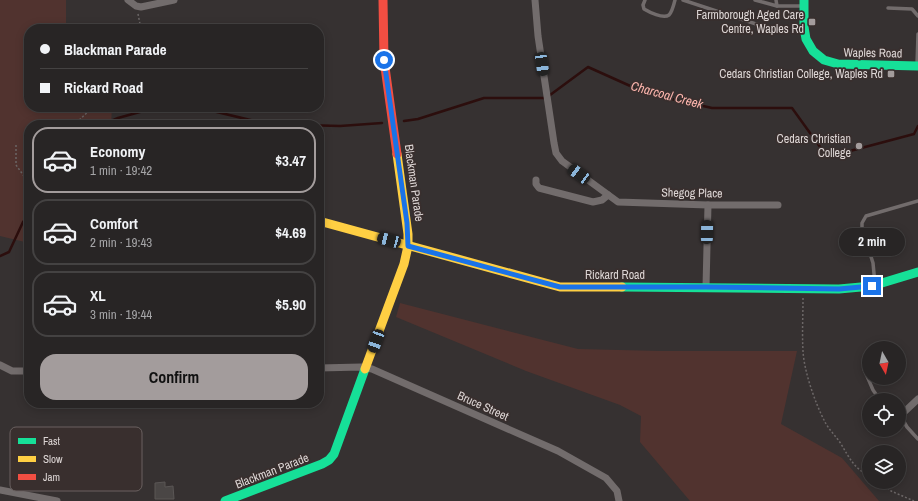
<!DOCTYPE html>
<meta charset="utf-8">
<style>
:root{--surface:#282525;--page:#302d2d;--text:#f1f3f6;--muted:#a5a5a7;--line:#444242;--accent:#a39c9c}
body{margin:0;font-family:"Archivo Narrow",sans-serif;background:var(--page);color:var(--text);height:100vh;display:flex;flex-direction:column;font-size:15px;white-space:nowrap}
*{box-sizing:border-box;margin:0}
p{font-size:13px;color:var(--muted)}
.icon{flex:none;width:22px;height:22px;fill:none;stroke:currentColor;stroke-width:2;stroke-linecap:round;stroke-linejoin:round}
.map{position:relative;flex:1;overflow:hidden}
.drawer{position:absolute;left:24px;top:120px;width:300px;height:288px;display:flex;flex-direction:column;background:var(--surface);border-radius:16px;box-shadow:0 2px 10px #0003,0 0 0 1px var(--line)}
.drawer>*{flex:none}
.banner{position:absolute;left:24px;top:24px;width:300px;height:88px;border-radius:16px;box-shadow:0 2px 10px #0003,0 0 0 1px var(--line);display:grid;align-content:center;height:88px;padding:0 16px;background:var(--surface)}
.needle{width:26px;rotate:171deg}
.controls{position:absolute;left:862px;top:341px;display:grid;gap:8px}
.controls a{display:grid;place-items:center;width:44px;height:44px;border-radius:50%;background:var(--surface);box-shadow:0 2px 10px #0003,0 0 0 1px var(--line);font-size:20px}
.end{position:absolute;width:18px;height:18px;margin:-9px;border:5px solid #1a73e8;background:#fff;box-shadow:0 0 0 2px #fff}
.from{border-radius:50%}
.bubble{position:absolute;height:28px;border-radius:14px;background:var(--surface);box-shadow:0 2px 10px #0003,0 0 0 1px var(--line);font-size:13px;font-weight:700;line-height:28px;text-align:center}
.car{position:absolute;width:12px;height:24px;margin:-12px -6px;border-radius:5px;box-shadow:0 0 3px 1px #0007;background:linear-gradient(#222 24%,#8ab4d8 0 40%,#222 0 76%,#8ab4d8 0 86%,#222 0)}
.banner b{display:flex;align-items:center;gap:14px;height:38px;font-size:15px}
.banner b+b{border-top:1px solid var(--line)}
.banner i{width:10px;height:10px;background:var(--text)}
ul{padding:7px 0 0;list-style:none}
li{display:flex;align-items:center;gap:12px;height:66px;margin:0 8px 6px;padding:0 8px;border:2px solid var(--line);border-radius:16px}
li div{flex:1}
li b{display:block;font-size:15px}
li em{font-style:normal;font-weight:700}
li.selected{border-color:var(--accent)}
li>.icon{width:36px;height:36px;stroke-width:1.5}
.cta{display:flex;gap:8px;margin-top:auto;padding:8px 16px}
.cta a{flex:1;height:46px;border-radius:16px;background:var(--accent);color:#111;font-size:16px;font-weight:700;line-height:46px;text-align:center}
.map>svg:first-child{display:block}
.green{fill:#51332f}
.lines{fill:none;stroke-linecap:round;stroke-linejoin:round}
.stream{stroke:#2c0e0d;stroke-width:2.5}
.building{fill:#4a4645;stroke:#5a5655}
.path{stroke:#6c6767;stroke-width:1.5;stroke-dasharray:2 2;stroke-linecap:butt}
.lane{stroke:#726c6c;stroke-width:3.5}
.street{stroke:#726c6c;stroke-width:7}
.fast{stroke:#16e098;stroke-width:9}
.slow{stroke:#ffcf43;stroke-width:9}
.jam{stroke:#f24e42;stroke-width:9}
.route{stroke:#1a73e8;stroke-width:5}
.poi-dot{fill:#a39c9c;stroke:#392f2e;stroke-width:1.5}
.labels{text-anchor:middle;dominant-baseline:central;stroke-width:3.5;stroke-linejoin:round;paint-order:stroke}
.poi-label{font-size:12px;fill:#ddd6d5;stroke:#392f2e;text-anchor:end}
.street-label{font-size:12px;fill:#ddd6d5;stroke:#392f2e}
.water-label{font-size:13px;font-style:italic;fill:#fcb5ad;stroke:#392f2e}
.key{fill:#392f2e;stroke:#6a6160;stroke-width:1}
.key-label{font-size:11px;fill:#ddd6d5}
</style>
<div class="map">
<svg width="918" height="501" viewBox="0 0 918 501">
<rect width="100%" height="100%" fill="#363131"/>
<g class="green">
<path d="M0,0H66V29H29V107H112L111,125H29V243L0,236Z"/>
<path d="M400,303L578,349L660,351H797L781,424L842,458L879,501H690L640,442L641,416L620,405L526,371L396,317Z"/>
</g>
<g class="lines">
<g class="stream">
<path d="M196,107L267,124L340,126L382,123"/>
<path d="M404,121L418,119L484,98H546L588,67L637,89L663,97L712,108H792L823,151H850L914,134L918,126"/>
<path d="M102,125L118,118L158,107"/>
<path d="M0,256L9,252L23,222L29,216"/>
</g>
</g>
<path class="building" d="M165,482V487L173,486L174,499H155V483Z"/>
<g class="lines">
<g class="path">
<path d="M138,14L141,29"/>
<path d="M49,122L75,124L93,107"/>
<path d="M16,145V165L29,183"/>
<path d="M803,298C803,316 802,334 803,351C804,371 815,403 825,422C829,430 836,436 841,444C849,457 854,469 869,475"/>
<path d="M882,482L891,491L914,501"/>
</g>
<g class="lane">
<path d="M645,0L643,5L644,9C649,12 663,19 669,15C672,12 674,4 675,0"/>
<path d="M683,0L771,29"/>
<path d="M755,0L777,6L776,0"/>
<path d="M777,6H802"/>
<path d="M888,8L912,9L918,16"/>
<path d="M917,65L918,34"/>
<path d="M875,284L873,263L862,228V223L866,216L918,201"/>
<path d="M864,369L873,390L880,400"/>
<path d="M900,415L907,427L918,439"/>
</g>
<g class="street">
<path d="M128,0L136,6L141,7L174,0"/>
<path d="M535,0L538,36L554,143L556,153L562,161L618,202L708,205H778"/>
<path d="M536,180V184L539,188L593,202L602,200L608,195"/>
<path d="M706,287L708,205"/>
<path d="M0,365L12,371H29"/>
<path d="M319,368L361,367L372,369L558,451L606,478L617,491L619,501"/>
<path d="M901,415L918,399"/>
<path d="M0,490L57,501"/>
</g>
<g class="fast">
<path d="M804,0V27L806,39L813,51L824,60L838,64L918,66"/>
<path d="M622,287L839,289L872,286L918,272"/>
<path d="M225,501L322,464L329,460L334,454L365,369"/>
</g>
<g class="slow">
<path d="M319,221L560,287H622"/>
<path d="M365,369L404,264L408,246V234L397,154"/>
</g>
<path class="jam" d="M383,0L384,60L397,154"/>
</g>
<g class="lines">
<path class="route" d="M384,60L407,223L408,246L560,287H706L839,289L872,286"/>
</g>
<g class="poi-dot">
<rect x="808" y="18" width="8" height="8" rx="2"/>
<rect x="887" y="70" width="8" height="8" rx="2"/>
<circle cx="859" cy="146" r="4"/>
</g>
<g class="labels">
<g class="poi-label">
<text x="804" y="15">Farmborough Aged Care<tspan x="804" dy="14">Centre, Waples Rd</tspan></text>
<text x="883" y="74">Cedars Christian College, Waples Rd</text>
<text x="851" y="139">Cedars Christian<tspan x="851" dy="14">College</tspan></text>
</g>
<g class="street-label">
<text transform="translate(873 53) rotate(1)">Waples Road</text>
<text transform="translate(414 183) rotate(82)">Blackman Parade</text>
<text transform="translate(692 193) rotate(1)">Shegog Place</text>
<text x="615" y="275">Rickard Road</text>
<text transform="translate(483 406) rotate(24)">Bruce Street</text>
<text transform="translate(272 471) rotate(-21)">Blackman Parade</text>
</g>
<g class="water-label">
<text transform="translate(667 95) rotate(15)">Charcoal Creek</text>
</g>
</g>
<rect x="10" y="427" width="132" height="64" rx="6" class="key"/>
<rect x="18" y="438" width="18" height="6" fill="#16e098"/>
<rect x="18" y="456" width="18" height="6" fill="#ffcf43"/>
<rect x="18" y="474" width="18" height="6" fill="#f24e42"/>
<g class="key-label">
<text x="43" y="445">Fast</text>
<text x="43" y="463">Slow</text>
<text x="43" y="481">Jam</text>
</g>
</svg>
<div class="controls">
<a><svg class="needle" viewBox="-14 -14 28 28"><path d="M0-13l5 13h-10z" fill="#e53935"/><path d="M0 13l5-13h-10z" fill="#a5a5a7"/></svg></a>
<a><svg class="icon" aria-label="locate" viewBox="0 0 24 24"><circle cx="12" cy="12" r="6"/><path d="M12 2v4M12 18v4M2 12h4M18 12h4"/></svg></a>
<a><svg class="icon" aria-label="layers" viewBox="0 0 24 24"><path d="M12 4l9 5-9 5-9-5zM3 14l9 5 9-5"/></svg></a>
</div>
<i class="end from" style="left:384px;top:60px"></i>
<i class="end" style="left:872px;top:286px"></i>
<div class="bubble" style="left:839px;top:228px;width:66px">2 min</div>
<i class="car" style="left:542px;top:64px;rotate:172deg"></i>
<i class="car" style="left:579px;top:174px;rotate:306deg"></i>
<i class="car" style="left:707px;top:232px;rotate:1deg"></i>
<i class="car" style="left:389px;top:240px;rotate:285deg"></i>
<i class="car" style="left:376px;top:341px;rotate:200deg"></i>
<div class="banner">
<b><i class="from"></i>Blackman Parade</b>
<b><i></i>Rickard Road</b>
</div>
<section class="drawer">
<ul>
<li class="selected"><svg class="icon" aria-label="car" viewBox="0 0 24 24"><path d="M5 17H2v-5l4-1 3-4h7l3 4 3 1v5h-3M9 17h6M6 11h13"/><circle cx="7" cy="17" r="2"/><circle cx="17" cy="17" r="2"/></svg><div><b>Economy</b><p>1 min · 19:42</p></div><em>$3.47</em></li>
<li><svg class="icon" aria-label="car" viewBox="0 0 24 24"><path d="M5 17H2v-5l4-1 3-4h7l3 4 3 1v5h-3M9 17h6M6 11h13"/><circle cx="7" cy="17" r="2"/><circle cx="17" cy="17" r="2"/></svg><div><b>Comfort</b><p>2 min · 19:43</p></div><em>$4.69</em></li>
<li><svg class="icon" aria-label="car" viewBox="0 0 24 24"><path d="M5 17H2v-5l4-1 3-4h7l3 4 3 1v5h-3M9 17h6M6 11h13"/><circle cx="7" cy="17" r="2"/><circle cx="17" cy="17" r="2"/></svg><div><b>XL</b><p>3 min · 19:44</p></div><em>$5.90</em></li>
</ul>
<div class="cta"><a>Confirm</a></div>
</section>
</div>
